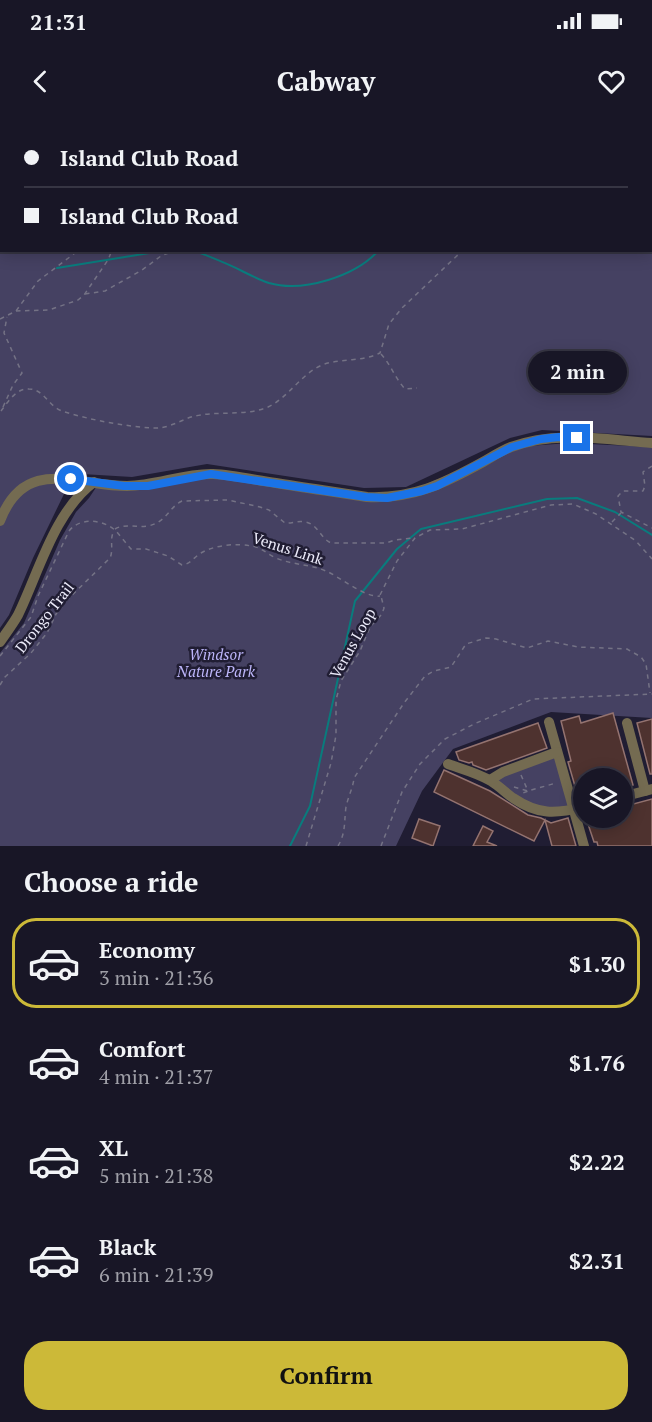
<!DOCTYPE html>
<meta charset="utf-8">
<style>
:root{--surface:#181626;--page:#252332;--text:#f1f3f6;--muted:#9f9fa7;--line:#363543;--accent:#ccb938}
body{margin:0;font-family:"PT Serif",serif;background:var(--page);color:var(--text);height:100vh;display:flex;flex-direction:column;font-size:22px;white-space:nowrap}
*{box-sizing:border-box;margin:0}
p{font-size:20px;color:var(--muted)}
.icon{flex:none;width:33px;height:33px;fill:none;stroke:currentColor;stroke-width:2;stroke-linecap:round;stroke-linejoin:round}
.map{position:relative;height:726px;overflow:hidden}
.sheet{display:flex;flex-direction:column;background:var(--surface);flex:1}
.sheet>*{flex:none}
.banner{position:absolute;left:0px;top:0px;width:652px;height:132px;box-shadow:0 3px 15px #0003,0 0 0 2px var(--line);display:grid;align-content:center;height:132px;padding:0 24px;background:var(--surface)}
.controls{position:absolute;left:573px;top:648px;display:grid;gap:12px}
.controls a{display:grid;place-items:center;width:60px;height:60px;border-radius:50%;background:var(--surface);box-shadow:0 3px 15px #0003,0 0 0 2px var(--line);font-size:30px}
.end{position:absolute;width:27px;height:27px;margin:-14px;border:8px solid #1a73e8;background:#fff;box-shadow:0 0 0 3px #fff}
.from{border-radius:50%}
.bubble{position:absolute;height:42px;border-radius:21px;background:var(--surface);box-shadow:0 3px 15px #0003,0 0 0 2px var(--line);font-size:20px;font-weight:700;line-height:42px;text-align:center}
.banner b{display:flex;align-items:center;gap:21px;height:57px;font-size:22px}
.banner b+b{border-top:2px solid var(--line)}
.banner i{width:15px;height:15px;background:var(--text)}
ul{padding:0;list-style:none}
li{display:flex;align-items:center;gap:18px;height:90px;margin:0 12px 9px;padding:0 12px;border:3px solid transparent;border-radius:24px}
li div{flex:1}
li b{display:block;font-size:22px}
li em{font-style:normal;font-weight:700}
li.active{border-color:var(--accent)}
li>.icon{width:54px;height:54px;stroke-width:1.5}
h2{padding:0 24px;font-size:27px;line-height:72px}
.primary-button{display:flex;gap:12px;margin-top:auto;padding:12px 24px}
.primary-button a{flex:1;height:69px;border-radius:24px;background:var(--accent);color:#111;font-size:24px;font-weight:700;line-height:69px;text-align:center}
.status{display:flex;justify-content:space-between;align-items:center;height:42px;padding:0 30px;background:var(--surface);direction:ltr}
.status svg{height:16px;fill:currentColor}
header{display:flex;justify-content:space-between;align-items:center;height:78px;padding:0 24px;background:var(--surface);font-size:27px;font-weight:700}
.map>svg:first-child{display:block}
.green{fill:#454162;fill-rule:evenodd}
.lines{fill:none;stroke-linecap:round;stroke-linejoin:round}
.stream{stroke:#097c7d;stroke-width:2}
.building{fill:#4e322f;stroke:#947370;stroke-width:1.5}
.path{stroke:#747285;stroke-width:1.5;stroke-dasharray:4.5 4.5;stroke-linecap:butt}
.minor{stroke:#746b51;stroke-width:10}
.route{stroke:#1a73e8;stroke-width:8}
.labels{text-anchor:middle;dominant-baseline:central;stroke-width:5;stroke-linejoin:round;paint-order:stroke}
.street-label{font-size:15px;fill:#ebeaf9;stroke:#201d33}
.park-label{font-size:15px;font-style:italic;fill:#bcb5f9;stroke:#201d33}
</style>
<div class="status"><b>21:31</b><svg viewBox="0 0 49 12"><path d="M0 12V9h3v3zM5 12V6h3v6zM10 12V3h3v9zM15 12V0h3v12zM26 1h20v11H26zM47 4h2v5h-2z"/></svg></div>
<header><svg class="icon" aria-label="back" viewBox="0 0 24 24"><path d="M15 5l-7 7 7 7"/></svg>Cabway<svg class="icon" aria-label="heart" viewBox="0 0 24 24"><path d="M12 20l-8-8c-3-5 5-10 8-4 3-6 11-1 8 4z"/></svg></header>
<div class="map">
<svg width="652" height="726" viewBox="0 0 652 726">
<rect width="100%" height="100%" fill="#201d33"/>
<g class="green">
<path d="M0,0H652V316L542,310L510,318L406,367L364,368L207,344L132,357L82,354L64,374L33,438L9,495L0,508ZM2,2H651V130H2Z"/>
<path d="M569,323L652,327V598L551,592L453,629L422,671L396,726H0V533L24,503L60,420L76,392L89,378L97,366L224,357L393,378L515,327Z"/>
<path d="M557,632L573,690L546,693L490,660Z"/>
</g>
<g class="lines">
<g class="stream">
<path d="M448,2L449,0"/>
<path d="M193,130C210,137 227,143 244,152C252,156 260,160 269,163C303,173 356,156 379,130"/>
<path d="M57,148L168,130"/>
<path d="M290,726L310,686L355,481L397,429L421,409L547,379L577,378L615,392L652,415"/>
</g>
</g>
<g class="building">
<path d="M613,593L633,665L622,668V658H584V680H579L568,642L571,641L561,601L579,596L581,603Z"/>
<path d="M652,599V654H650L637,603Z"/>
<path d="M538,603L547,628L486,650L473,645L472,642L469,643L459,640L456,632Z"/>
<path d="M444,650L490,671L528,695L541,698L551,703L568,698L576,726H552L545,700L534,721L434,672Z"/>
<path d="M652,679V726H598L597,722H594L586,698H622V687Z"/>
<path d="M419,699L440,706L433,726L412,718Z"/>
<path d="M483,706L493,711L487,722L497,726H473Z"/>
</g>
<g class="lines">
<g class="path">
<path d="M21,0L22,2"/>
<path d="M506,0L507,2"/>
<path d="M87,2L89,0"/>
<path d="M304,2L305,0"/>
<path d="M561,2V0"/>
<path d="M651,50L652,49"/>
<path d="M651,76L652,78"/>
<path d="M651,104H652"/>
<path d="M85,174L105,171L142,150L161,136L176,130"/>
<path d="M16,191L49,190L78,180L84,175L108,140L112,130"/>
<path d="M0,199L16,191L38,161L79,130"/>
<path d="M381,234C391,245 395,258 405,269L417,268"/>
<path d="M3,287L13,265L22,253L4,213L7,197"/>
<path d="M1,291C8,282 16,268 29,269C44,269 49,287 62,291C90,300 123,306 152,308C167,309 177,302 191,297C215,290 244,297 268,287C289,277 301,254 322,245C340,238 362,242 380,233L389,204L402,188L463,130"/>
<path d="M652,346L643,352L645,366L643,371H623L618,376L621,392L652,408"/>
<path d="M612,402L621,393"/>
<path d="M115,409C125,403 137,408 148,406C167,402 169,387 182,381L228,380L260,387L269,390L285,403C291,404 298,400 305,402C318,404 320,418 331,423H386L395,420L413,418"/>
<path d="M380,475L397,441L415,418L430,410L462,409L551,385L573,384L596,394L636,421L652,439"/>
<path d="M0,536L31,497L38,476L69,411C80,397 103,399 116,411C121,417 126,423 131,429H146L168,436L182,445C191,444 194,437 201,433C214,425 237,423 251,426C261,427 267,434 276,438C292,445 310,444 326,451C340,457 365,478 380,476"/>
<path d="M0,565L5,557L31,533L47,513L56,494L66,481L110,438C114,429 109,419 114,411"/>
<path d="M521,655L528,671L523,673"/>
<path d="M514,667L528,671L556,663"/>
<path d="M306,726L331,643L336,615V580L341,561L360,531L370,507L382,494L384,488L381,476"/>
<path d="M338,726C346,713 344,701 346,687C348,677 353,668 354,658L404,583L425,556L434,551L451,547L466,524L486,518L496,519L527,528L548,521L578,527L627,529L641,537L646,544L650,573"/>
<path d="M381,726L402,672L420,644L445,619L474,604L533,579L652,574"/>
</g>
<g class="minor">
<path d="M0,401C25,335 77,366 127,366C156,366 184,353 213,354C234,355 255,360 276,363C306,368 336,372 367,377C413,379 443,364 483,342C492,337 501,331 511,327C556,310 606,320 652,323"/>
<path d="M0,522C6,513 13,504 18,495C39,452 54,392 94,362"/>
<path d="M549,602L584,726"/>
<path d="M627,603L645,671"/>
<path d="M448,644C462,649 478,653 491,661C499,666 506,673 513,678C538,695 555,694 584,687"/>
<path d="M490,660L503,652L557,632"/>
<path d="M622,677L652,669"/>
</g>
</g>
<g class="lines">
<path class="route" d="M71,359L124,366H148L211,354L366,377L387,378L422,371L437,366L512,327L541,319L559,317L577,318"/>
</g>
<g class="labels">
<g class="street-label">
<text transform="translate(288 428) rotate(18)">Venus Link</text>
<text transform="translate(44 497) rotate(-52)">Drongo Trail</text>
<text transform="translate(352 523) rotate(-61)">Venus Loop</text>
</g>
<g class="park-label">
<text x="216" y="534">Windsor<tspan x="216" dy="17">Nature Park</tspan></text>
</g>
</g>
</svg>
<div class="controls">
<a><svg class="icon" aria-label="layers" viewBox="0 0 24 24"><path d="M12 4l9 5-9 5-9-5zM3 14l9 5 9-5"/></svg></a>
</div>
<i class="end from" style="left:71px;top:359px"></i>
<i class="end" style="left:577px;top:318px"></i>
<div class="bubble" style="left:528px;top:231px;width:99px">2 min</div>
<div class="banner">
<b><i class="from"></i>Island Club Road</b>
<b><i></i>Island Club Road</b>
</div>
</div>
<section class="sheet">
<h2>Choose a ride</h2>
<ul>
<li class="active"><svg class="icon" aria-label="car" viewBox="0 0 24 24"><path d="M5 17H2v-5l4-1 3-4h7l3 4 3 1v5h-3M9 17h6M6 11h13"/><circle cx="7" cy="17" r="2"/><circle cx="17" cy="17" r="2"/></svg><div><b>Economy</b><p>3 min · 21:36</p></div><em>$1.30</em></li>
<li><svg class="icon" aria-label="car" viewBox="0 0 24 24"><path d="M5 17H2v-5l4-1 3-4h7l3 4 3 1v5h-3M9 17h6M6 11h13"/><circle cx="7" cy="17" r="2"/><circle cx="17" cy="17" r="2"/></svg><div><b>Comfort</b><p>4 min · 21:37</p></div><em>$1.76</em></li>
<li><svg class="icon" aria-label="car" viewBox="0 0 24 24"><path d="M5 17H2v-5l4-1 3-4h7l3 4 3 1v5h-3M9 17h6M6 11h13"/><circle cx="7" cy="17" r="2"/><circle cx="17" cy="17" r="2"/></svg><div><b>XL</b><p>5 min · 21:38</p></div><em>$2.22</em></li>
<li><svg class="icon" aria-label="car" viewBox="0 0 24 24"><path d="M5 17H2v-5l4-1 3-4h7l3 4 3 1v5h-3M9 17h6M6 11h13"/><circle cx="7" cy="17" r="2"/><circle cx="17" cy="17" r="2"/></svg><div><b>Black</b><p>6 min · 21:39</p></div><em>$2.31</em></li>
</ul>
<div class="primary-button"><a>Confirm</a></div>
</section>
